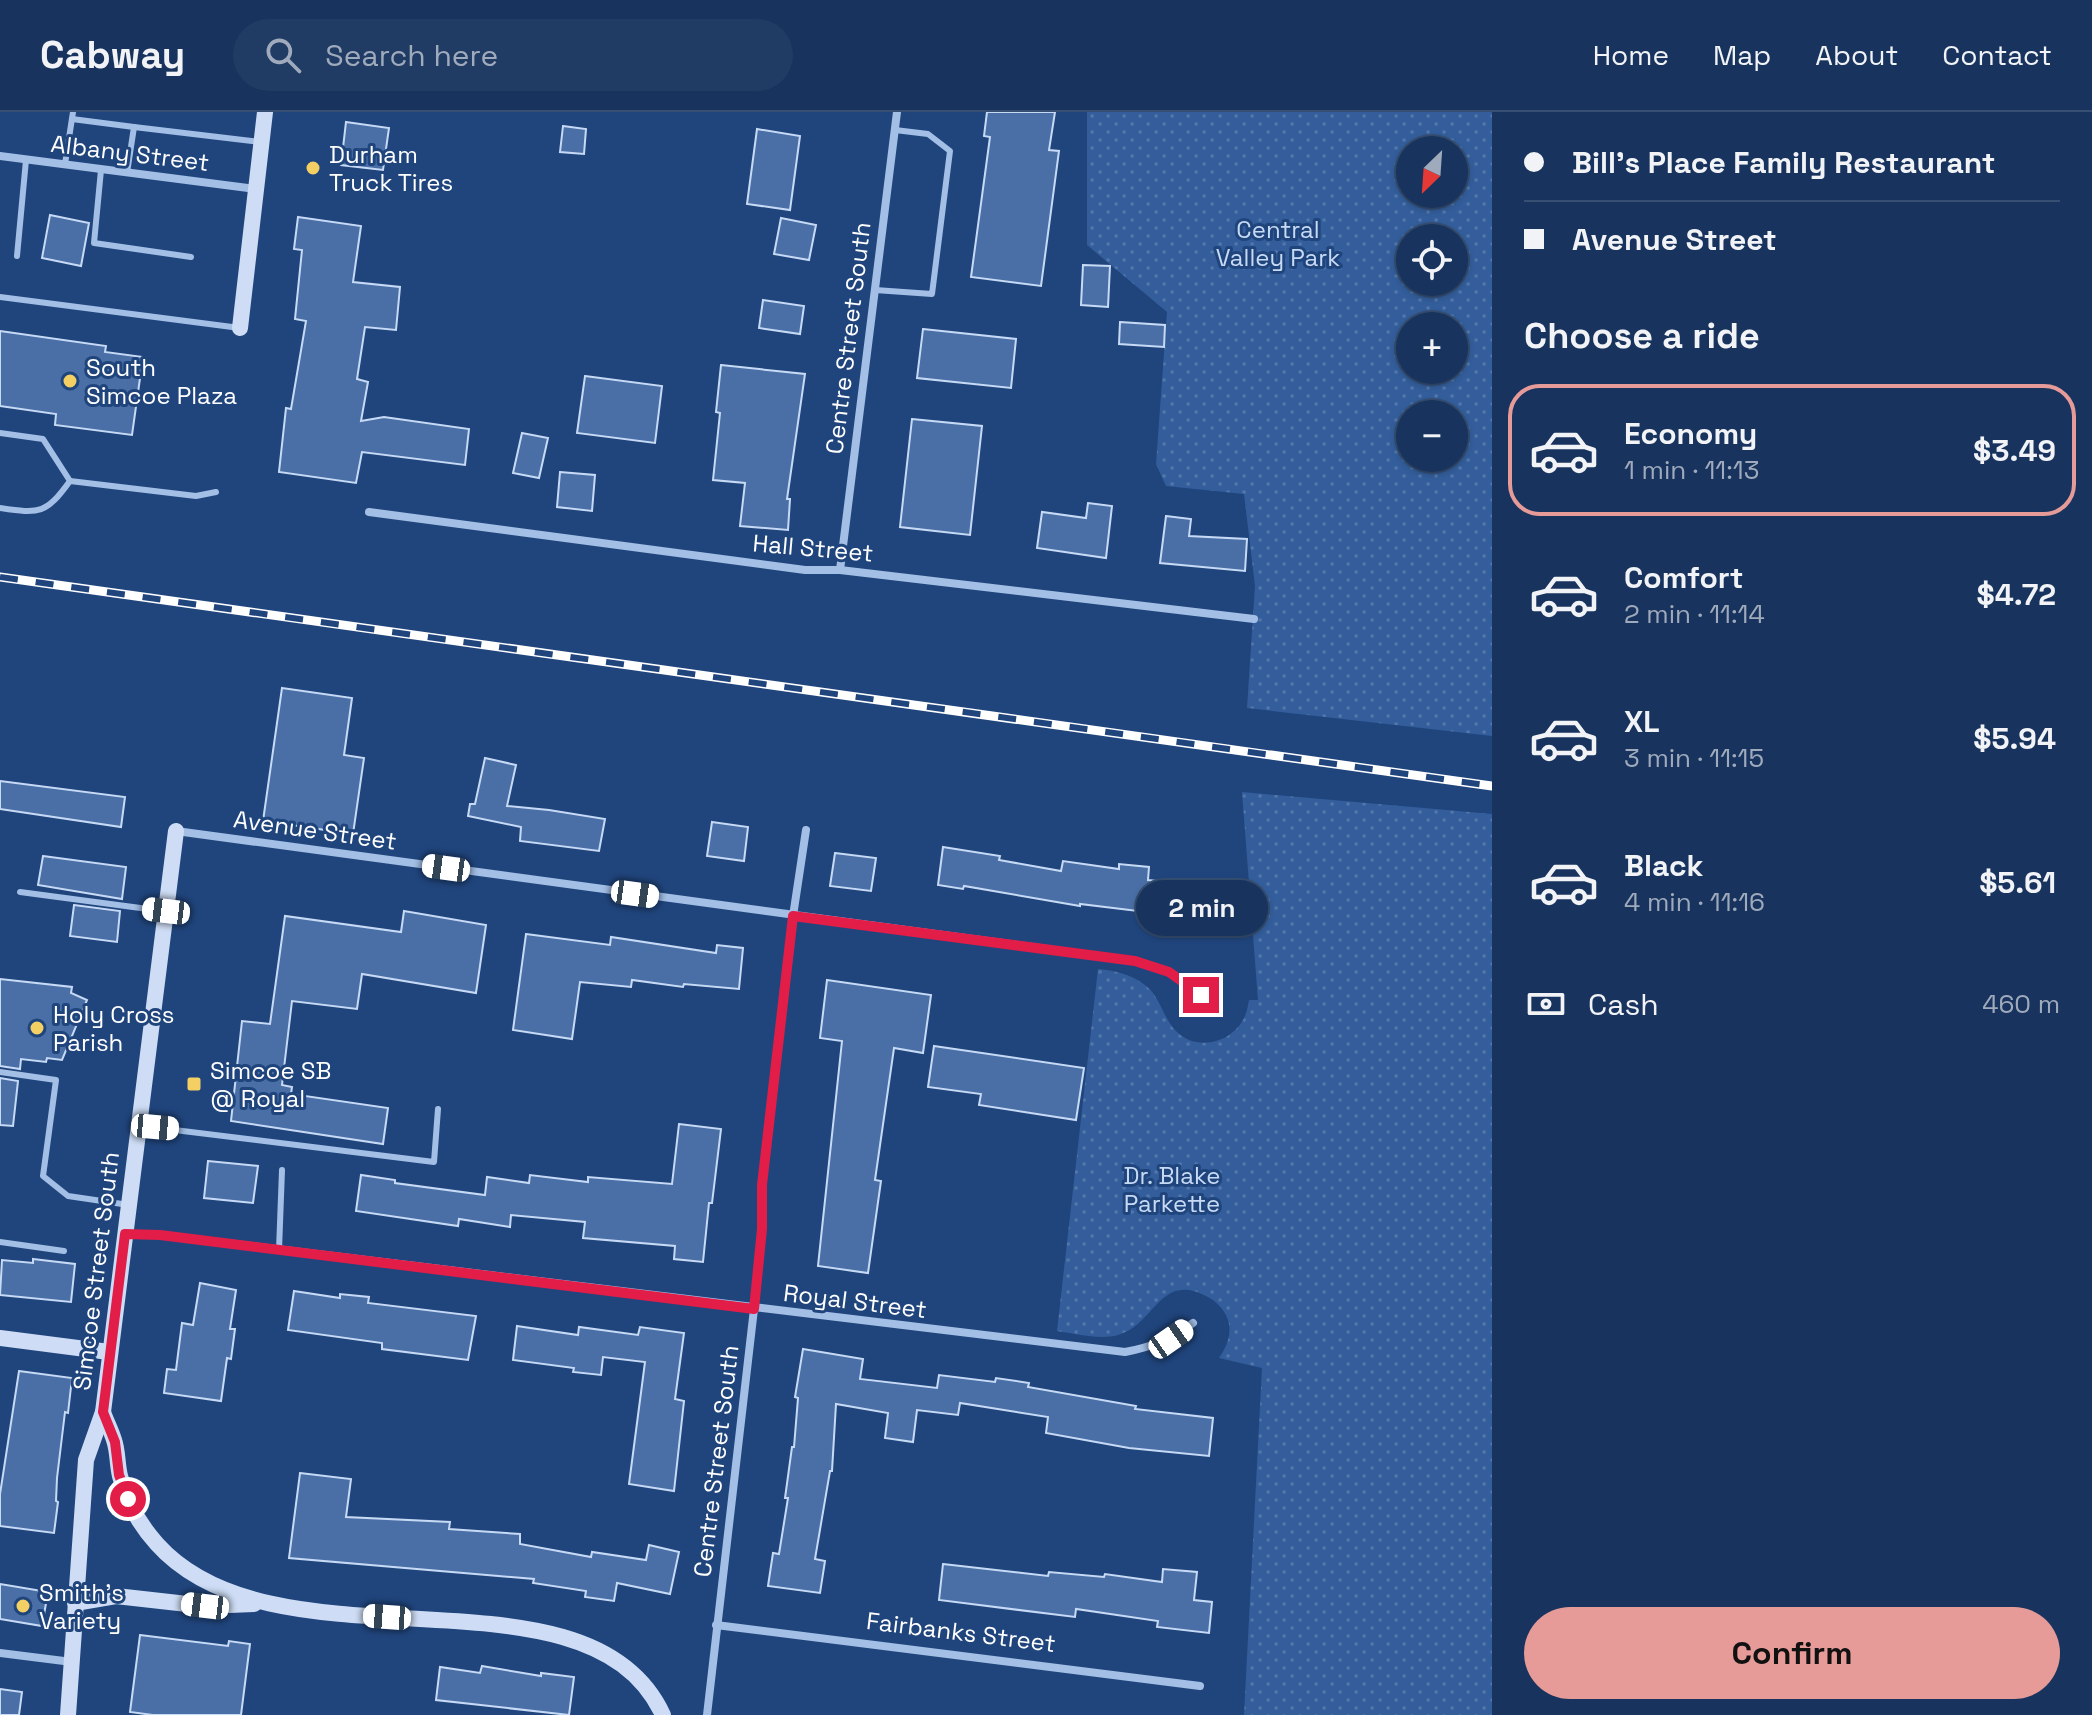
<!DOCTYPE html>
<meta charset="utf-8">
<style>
:root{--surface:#18345e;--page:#213c64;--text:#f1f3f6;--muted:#9faabc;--line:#364f73;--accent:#e69b98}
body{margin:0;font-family:"Space Grotesk",sans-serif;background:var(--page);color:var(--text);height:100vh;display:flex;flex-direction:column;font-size:30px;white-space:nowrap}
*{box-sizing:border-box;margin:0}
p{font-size:26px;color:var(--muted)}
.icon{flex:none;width:44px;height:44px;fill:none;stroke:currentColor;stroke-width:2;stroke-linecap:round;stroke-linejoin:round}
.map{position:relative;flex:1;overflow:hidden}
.details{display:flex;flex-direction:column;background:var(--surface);width:600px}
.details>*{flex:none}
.top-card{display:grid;align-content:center;height:176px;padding:0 32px;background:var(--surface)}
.needle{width:52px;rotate:205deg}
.controls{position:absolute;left:1396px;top:24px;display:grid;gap:16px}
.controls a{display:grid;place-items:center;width:72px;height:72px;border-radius:50%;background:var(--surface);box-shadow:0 2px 6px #0004,0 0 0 2px var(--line);font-size:40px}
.end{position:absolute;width:36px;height:36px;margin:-18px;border:10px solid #e11d48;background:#fff;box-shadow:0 0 0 4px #fff}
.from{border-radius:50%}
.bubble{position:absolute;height:56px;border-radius:28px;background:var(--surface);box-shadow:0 2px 6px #0004,0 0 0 2px var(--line);font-size:26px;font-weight:800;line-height:56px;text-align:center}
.car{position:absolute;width:24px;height:48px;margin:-24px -12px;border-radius:10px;box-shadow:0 0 6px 2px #0007;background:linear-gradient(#fff 24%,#345 0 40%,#fff 0 76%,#345 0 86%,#fff 0)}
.top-card b{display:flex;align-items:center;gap:28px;height:76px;font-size:30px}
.top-card b+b{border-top:2px solid var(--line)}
.top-card i{width:20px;height:20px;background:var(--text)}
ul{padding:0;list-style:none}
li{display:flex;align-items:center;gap:24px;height:132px;margin:0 16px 12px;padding:0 16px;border:4px solid transparent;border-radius:32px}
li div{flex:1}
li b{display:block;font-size:30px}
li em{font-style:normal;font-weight:800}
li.active{border-color:var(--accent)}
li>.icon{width:72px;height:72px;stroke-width:1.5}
h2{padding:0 32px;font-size:36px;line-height:96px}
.pay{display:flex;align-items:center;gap:20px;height:88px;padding:0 32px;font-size:30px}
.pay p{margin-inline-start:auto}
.cta{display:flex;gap:16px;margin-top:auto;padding:16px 32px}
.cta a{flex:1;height:92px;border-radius:48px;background:var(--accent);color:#111;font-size:32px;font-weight:800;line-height:92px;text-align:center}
header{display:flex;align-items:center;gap:48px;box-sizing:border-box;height:112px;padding:0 40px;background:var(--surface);border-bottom:2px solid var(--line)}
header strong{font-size:38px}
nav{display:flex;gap:44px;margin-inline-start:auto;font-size:28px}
.search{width:560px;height:72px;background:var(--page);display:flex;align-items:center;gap:20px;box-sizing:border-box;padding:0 28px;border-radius:44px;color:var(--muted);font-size:30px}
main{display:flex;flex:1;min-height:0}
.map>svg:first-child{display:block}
.park{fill:url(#park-dots);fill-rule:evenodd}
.building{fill:#496fa6;stroke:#c7daf5;stroke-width:2}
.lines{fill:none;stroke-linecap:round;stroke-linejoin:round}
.service{stroke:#a3bfe6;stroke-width:6}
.minor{stroke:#a3bfe6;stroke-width:8}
.secondary{stroke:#ceddf5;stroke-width:16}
.rail-casing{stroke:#fff;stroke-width:9}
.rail{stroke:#20457d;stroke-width:6;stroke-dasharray:18;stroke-linecap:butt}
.route{stroke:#e11d48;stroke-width:10}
.poi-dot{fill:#f4d064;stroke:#20457d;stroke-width:3}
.labels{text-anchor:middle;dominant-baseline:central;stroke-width:6;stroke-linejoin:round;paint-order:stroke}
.street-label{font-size:24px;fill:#fff;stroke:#20457d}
.poi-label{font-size:24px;fill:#fff;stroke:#20457d;text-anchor:start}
.park-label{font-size:24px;fill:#c7daf5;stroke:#20457d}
</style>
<header>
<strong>Cabway</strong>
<div class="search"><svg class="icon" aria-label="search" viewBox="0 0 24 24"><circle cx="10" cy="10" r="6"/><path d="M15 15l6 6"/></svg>Search here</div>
<nav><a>Home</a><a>Map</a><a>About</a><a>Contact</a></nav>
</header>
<main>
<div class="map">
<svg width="1492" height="1603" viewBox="0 0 1492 1603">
<defs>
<pattern id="park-dots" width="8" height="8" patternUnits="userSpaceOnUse" patternTransform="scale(2)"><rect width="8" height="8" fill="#335e9b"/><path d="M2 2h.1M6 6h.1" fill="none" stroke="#5276aa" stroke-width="1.8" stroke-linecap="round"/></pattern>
</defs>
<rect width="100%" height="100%" fill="#20457d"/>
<g class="park">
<path d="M1087,0H1492V624L1247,596L1255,474L1244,382L1166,374L1156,352L1167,200L1087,133ZM1410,38H1454V82H1410ZM1410,126H1454V170H1410ZM1410,214H1454V258H1410ZM1410,302H1454V346H1410Z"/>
<path d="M1242,680L1492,702V1603H1244L1262,1256L1219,1246C1226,1236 1231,1225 1229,1212C1227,1200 1217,1189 1206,1184C1159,1160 1155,1213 1118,1223C1099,1228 1077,1222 1057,1219L1098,857C1116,859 1131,862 1145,873C1160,884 1163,906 1176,919C1196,940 1232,931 1244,906C1247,901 1248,893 1249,888H1258Z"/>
</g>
<g class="building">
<path d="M987,0H1055L1049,38L1059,39L1041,174L971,165L990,25L984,24Z"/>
<path d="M346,10L389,16L383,58L341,53Z"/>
<path d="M563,14L586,17L584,42L560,40Z"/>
<path d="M757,17L800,24L790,98L747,92Z"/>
<path d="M50,103L89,111L81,154L42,146Z"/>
<path d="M298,105L361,114L353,170L400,175L396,218L365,215L357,267L368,270L361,309L384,305L469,317L465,353L362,340L356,371L279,360L286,296L291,297L306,209L295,207L302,138L294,137Z"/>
<path d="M781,106L816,113L809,148L774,142Z"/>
<path d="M1083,153L1110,154L1108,195L1081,193Z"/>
<path d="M763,188L804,194L800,222L759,216Z"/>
<path d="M1120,210L1165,213L1164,235L1119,232Z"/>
<path d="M923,217L1016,227L1011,276L917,266Z"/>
<path d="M0,219L106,234L105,240L143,245L132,323L55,313L56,302L0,294Z"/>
<path d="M721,253L805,262L787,387H790L788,418L740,414L745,371L713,368L720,301L716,300Z"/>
<path d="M585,264L662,274L655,331L577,321Z"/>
<path d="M912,307L982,314L970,423L900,415Z"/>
<path d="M522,321L548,326L539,366L513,361Z"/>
<path d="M560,360L595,363L592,399L557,395Z"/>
<path d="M1088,391L1112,394L1106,446L1037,436L1042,400L1086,406Z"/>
<path d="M1166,404L1191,407L1189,424L1247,427L1245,459L1160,451Z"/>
<path d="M282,576L352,586L344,643L364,646L353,722L263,709Z"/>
<path d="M485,646L516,653L507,694L549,698L605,707L599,739L520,729L521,715L468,704L470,692H475Z"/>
<path d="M0,669L125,685L121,715L0,697Z"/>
<path d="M712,710L748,715L744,749L707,744Z"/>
<path d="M943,735L1000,744L999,748L1061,759L1063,749L1119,757V752L1149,755L1148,768L1205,774L1204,781L1232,784L1229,812L1200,808L1198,814L1162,810L1163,802L1080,792V794L964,774L963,777L938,773Z"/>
<path d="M835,741L876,746L871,779L830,774Z"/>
<path d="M43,744L126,755L122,787L38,773Z"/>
<path d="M74,793L120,799L117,830L70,824Z"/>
<path d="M404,799L486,813L476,881L362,862L357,897L292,889L282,973L292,975L291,982L388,996L383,1032L231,1009L242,909L270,912L285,804L401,820Z"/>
<path d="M526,822L610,833L611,825L716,841L717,833L743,836L739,877L684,872L683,875L632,868L631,875L580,870L572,927L513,918Z"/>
<path d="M0,867L72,875L71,881L87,888L62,948L47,946L46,950L21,947L20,957L0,954Z"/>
<path d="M827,868L931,883L923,941L894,936L875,1068L881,1069L868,1161L818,1154L842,929L820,926Z"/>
<path d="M934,934L1084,956L1076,1008L979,993L981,982L928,975Z"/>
<path d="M0,966L18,969L13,1014L0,1013Z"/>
<path d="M679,1012L721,1017L712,1091H709L703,1150L674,1147L675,1134L583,1126L585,1110L511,1103L510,1115L459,1107L458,1114L356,1099L361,1063L395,1068V1071L485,1083L487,1065L529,1071L530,1063L588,1070V1065L672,1072Z"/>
<path d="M208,1049L258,1054L253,1091L204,1086Z"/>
<path d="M33,1147L75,1152L71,1190L0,1183L2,1148L33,1151Z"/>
<path d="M200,1171L236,1178L230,1217H235L231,1247L227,1246L221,1289L164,1281L167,1257L176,1258L182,1211L193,1213Z"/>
<path d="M294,1179L340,1186V1182L369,1185L368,1191L476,1204L468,1248L382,1237V1231L288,1218Z"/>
<path d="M517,1214L578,1223L579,1215L638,1223L640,1215L684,1221L675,1287L684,1289L674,1379L629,1372L645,1250L603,1245L601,1263L573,1260L574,1256L513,1248Z"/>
<path d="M803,1237L863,1247L860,1267L937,1276L939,1263L995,1270L996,1266L1029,1271L1028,1275L1136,1294L1135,1297L1213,1306L1209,1344L1129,1336L1046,1321L1048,1305L960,1291L958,1303L917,1298L913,1330L885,1326L888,1301L836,1292L832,1359H830L815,1447L825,1449L820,1481L768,1474L773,1441L779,1442L788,1386H785L792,1335H794L798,1286L795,1285Z"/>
<path d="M19,1259L72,1266L68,1301L65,1300L57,1366L56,1389L58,1390L54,1421L0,1414V1382Z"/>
<path d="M300,1361L351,1367L346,1405L450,1410L449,1417L520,1422V1432L591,1445L592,1440L646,1448L649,1433L679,1440L670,1482L617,1471L614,1489L585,1485L586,1479L533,1471L534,1467L289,1446Z"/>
<path d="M943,1452L1048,1464L1049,1460L1104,1465L1105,1462L1162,1470L1163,1457L1197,1460L1194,1488L1212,1490L1209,1521L1157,1515L1158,1509L1076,1497L1075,1505L939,1488Z"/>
<path d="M0,1472L48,1480L42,1514L0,1507Z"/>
<path d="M140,1523L228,1534L229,1529L250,1532L241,1603H153L130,1600Z"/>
<path d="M482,1554L541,1564V1561L574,1565L569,1603L436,1588L440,1555L480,1561Z"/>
<path d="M0,1577L22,1580L19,1603H0Z"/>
</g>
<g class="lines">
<g class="service">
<path d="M72,7L134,15L127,61"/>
<path d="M134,15L261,30"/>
<path d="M65,52L73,0"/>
<path d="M101,58L94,131L191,145"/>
<path d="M17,144L26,48"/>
<path d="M875,178L932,182L950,39L928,22L895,18"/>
<path d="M0,185L240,216"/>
<path d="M0,321L43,327L70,369"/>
<path d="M70,369L196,384L216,380"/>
<path d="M0,396C40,402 46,402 70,369"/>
<path d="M20,780L163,799"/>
<path d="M0,960L56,968L43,1064L68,1084L129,1093"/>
<path d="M142,1014L434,1050L438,997"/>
<path d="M0,1130L64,1139"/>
<path d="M279,1138L282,1058"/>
</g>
<g class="minor">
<path d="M0,44L256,77"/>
<path d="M369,400L805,458H840L1254,507"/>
<path d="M840,458L897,0"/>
<path d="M176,719L1135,849L1169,860L1201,883"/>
<path d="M125,1122L160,1123L1125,1240C1152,1235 1171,1227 1193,1211"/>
<path d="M716,1513L1200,1574"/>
<path d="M0,1541L72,1550"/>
<path d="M707,1603L754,1197L762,1117V1073L793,804L806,718"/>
</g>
<g class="secondary">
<path d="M240,216L265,0"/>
<path d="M0,1226L109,1240"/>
<path d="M103,1300C106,1309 111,1318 114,1328C118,1339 117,1352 120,1364C126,1389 140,1413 157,1432C278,1567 588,1441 663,1603"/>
<path d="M75,1491L116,1484L205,1494L254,1492"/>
<path d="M68,1603L86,1348L103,1300L176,719"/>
</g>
<g class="rail-casing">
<path id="rail" d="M0,465L1492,674"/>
</g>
<use href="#rail" class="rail"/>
</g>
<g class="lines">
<path class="route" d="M128,1387L119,1363L115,1330L103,1300L125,1122L160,1123L754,1197L762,1117V1073L793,804L1135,849L1169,860L1201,883"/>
</g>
<g class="poi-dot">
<circle cx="313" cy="56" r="8"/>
<circle cx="70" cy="269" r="8"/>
<circle cx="37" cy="916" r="8"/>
<rect x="186" y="964" width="16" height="16" rx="4"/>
<circle cx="23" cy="1494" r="8"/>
</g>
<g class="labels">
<g class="street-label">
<text transform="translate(130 41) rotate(7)">Albany Street</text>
<text transform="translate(848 226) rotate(-83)">Centre Street South</text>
<text transform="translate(813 436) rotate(5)">Hall Street</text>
<text transform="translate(315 718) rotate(8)">Avenue Street</text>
<text transform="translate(96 1159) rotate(-83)">Simcoe Street South</text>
<text transform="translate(855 1189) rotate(7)">Royal Street</text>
<text transform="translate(716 1349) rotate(-83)">Centre Street South</text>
<text transform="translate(961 1520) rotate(7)">Fairbanks Street</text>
</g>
<g class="poi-label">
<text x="329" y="42">Durham<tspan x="329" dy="28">Truck Tires</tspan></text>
<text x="86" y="255">South<tspan x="86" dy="28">Simcoe Plaza</tspan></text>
<text x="53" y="902">Holy Cross<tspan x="53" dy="28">Parish</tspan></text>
<text x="210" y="958">Simcoe SB<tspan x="210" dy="28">@ Royal</tspan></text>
<text x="39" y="1480">Smith's<tspan x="39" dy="28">Variety</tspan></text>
</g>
<g class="park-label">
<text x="1278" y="117">Central<tspan x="1278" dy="28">Valley Park</tspan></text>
<text x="1172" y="1063">Dr. Blake<tspan x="1172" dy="28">Parkette</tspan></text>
</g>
</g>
</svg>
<div class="controls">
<a><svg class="needle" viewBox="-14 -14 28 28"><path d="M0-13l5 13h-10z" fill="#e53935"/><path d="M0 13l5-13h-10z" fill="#9faabc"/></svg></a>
<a><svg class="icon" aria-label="locate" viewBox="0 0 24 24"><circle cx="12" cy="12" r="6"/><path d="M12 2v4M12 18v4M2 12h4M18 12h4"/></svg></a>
<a>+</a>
<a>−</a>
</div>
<i class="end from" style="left:128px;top:1387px"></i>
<i class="end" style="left:1201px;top:883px"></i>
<div class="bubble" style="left:1136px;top:768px;width:132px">2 min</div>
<i class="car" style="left:446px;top:756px;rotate:278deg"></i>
<i class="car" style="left:635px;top:782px;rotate:98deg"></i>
<i class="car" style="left:166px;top:799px;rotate:277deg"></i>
<i class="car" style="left:155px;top:1015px;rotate:95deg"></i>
<i class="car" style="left:1171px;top:1227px;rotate:55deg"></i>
<i class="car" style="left:205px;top:1494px;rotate:277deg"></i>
<i class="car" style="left:387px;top:1505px;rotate:274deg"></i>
</div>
<section class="details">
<div class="top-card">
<b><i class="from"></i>Bill's Place Family Restaurant</b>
<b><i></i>Avenue Street</b>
</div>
<h2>Choose a ride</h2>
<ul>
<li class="active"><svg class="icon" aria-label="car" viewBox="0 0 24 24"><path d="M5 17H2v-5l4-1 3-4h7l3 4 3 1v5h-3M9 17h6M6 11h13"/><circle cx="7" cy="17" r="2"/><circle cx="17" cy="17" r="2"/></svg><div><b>Economy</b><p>1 min · 11:13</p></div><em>$3.49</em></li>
<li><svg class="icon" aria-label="car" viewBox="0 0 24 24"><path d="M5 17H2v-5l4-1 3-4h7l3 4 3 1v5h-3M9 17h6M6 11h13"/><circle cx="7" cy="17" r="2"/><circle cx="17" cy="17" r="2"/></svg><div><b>Comfort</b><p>2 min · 11:14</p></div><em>$4.72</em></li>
<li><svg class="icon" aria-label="car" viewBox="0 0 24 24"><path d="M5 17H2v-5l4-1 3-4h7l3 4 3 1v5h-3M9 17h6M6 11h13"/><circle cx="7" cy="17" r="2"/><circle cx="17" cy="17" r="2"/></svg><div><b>XL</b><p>3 min · 11:15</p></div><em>$5.94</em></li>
<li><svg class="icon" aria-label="car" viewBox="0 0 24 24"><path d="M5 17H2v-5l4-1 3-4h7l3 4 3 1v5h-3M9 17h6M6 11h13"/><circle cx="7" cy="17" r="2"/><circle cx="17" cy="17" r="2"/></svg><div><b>Black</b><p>4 min · 11:16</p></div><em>$5.61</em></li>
</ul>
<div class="pay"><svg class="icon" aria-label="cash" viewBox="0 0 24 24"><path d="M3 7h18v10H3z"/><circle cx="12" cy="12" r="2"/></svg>Cash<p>460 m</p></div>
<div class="cta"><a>Confirm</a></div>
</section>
</main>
